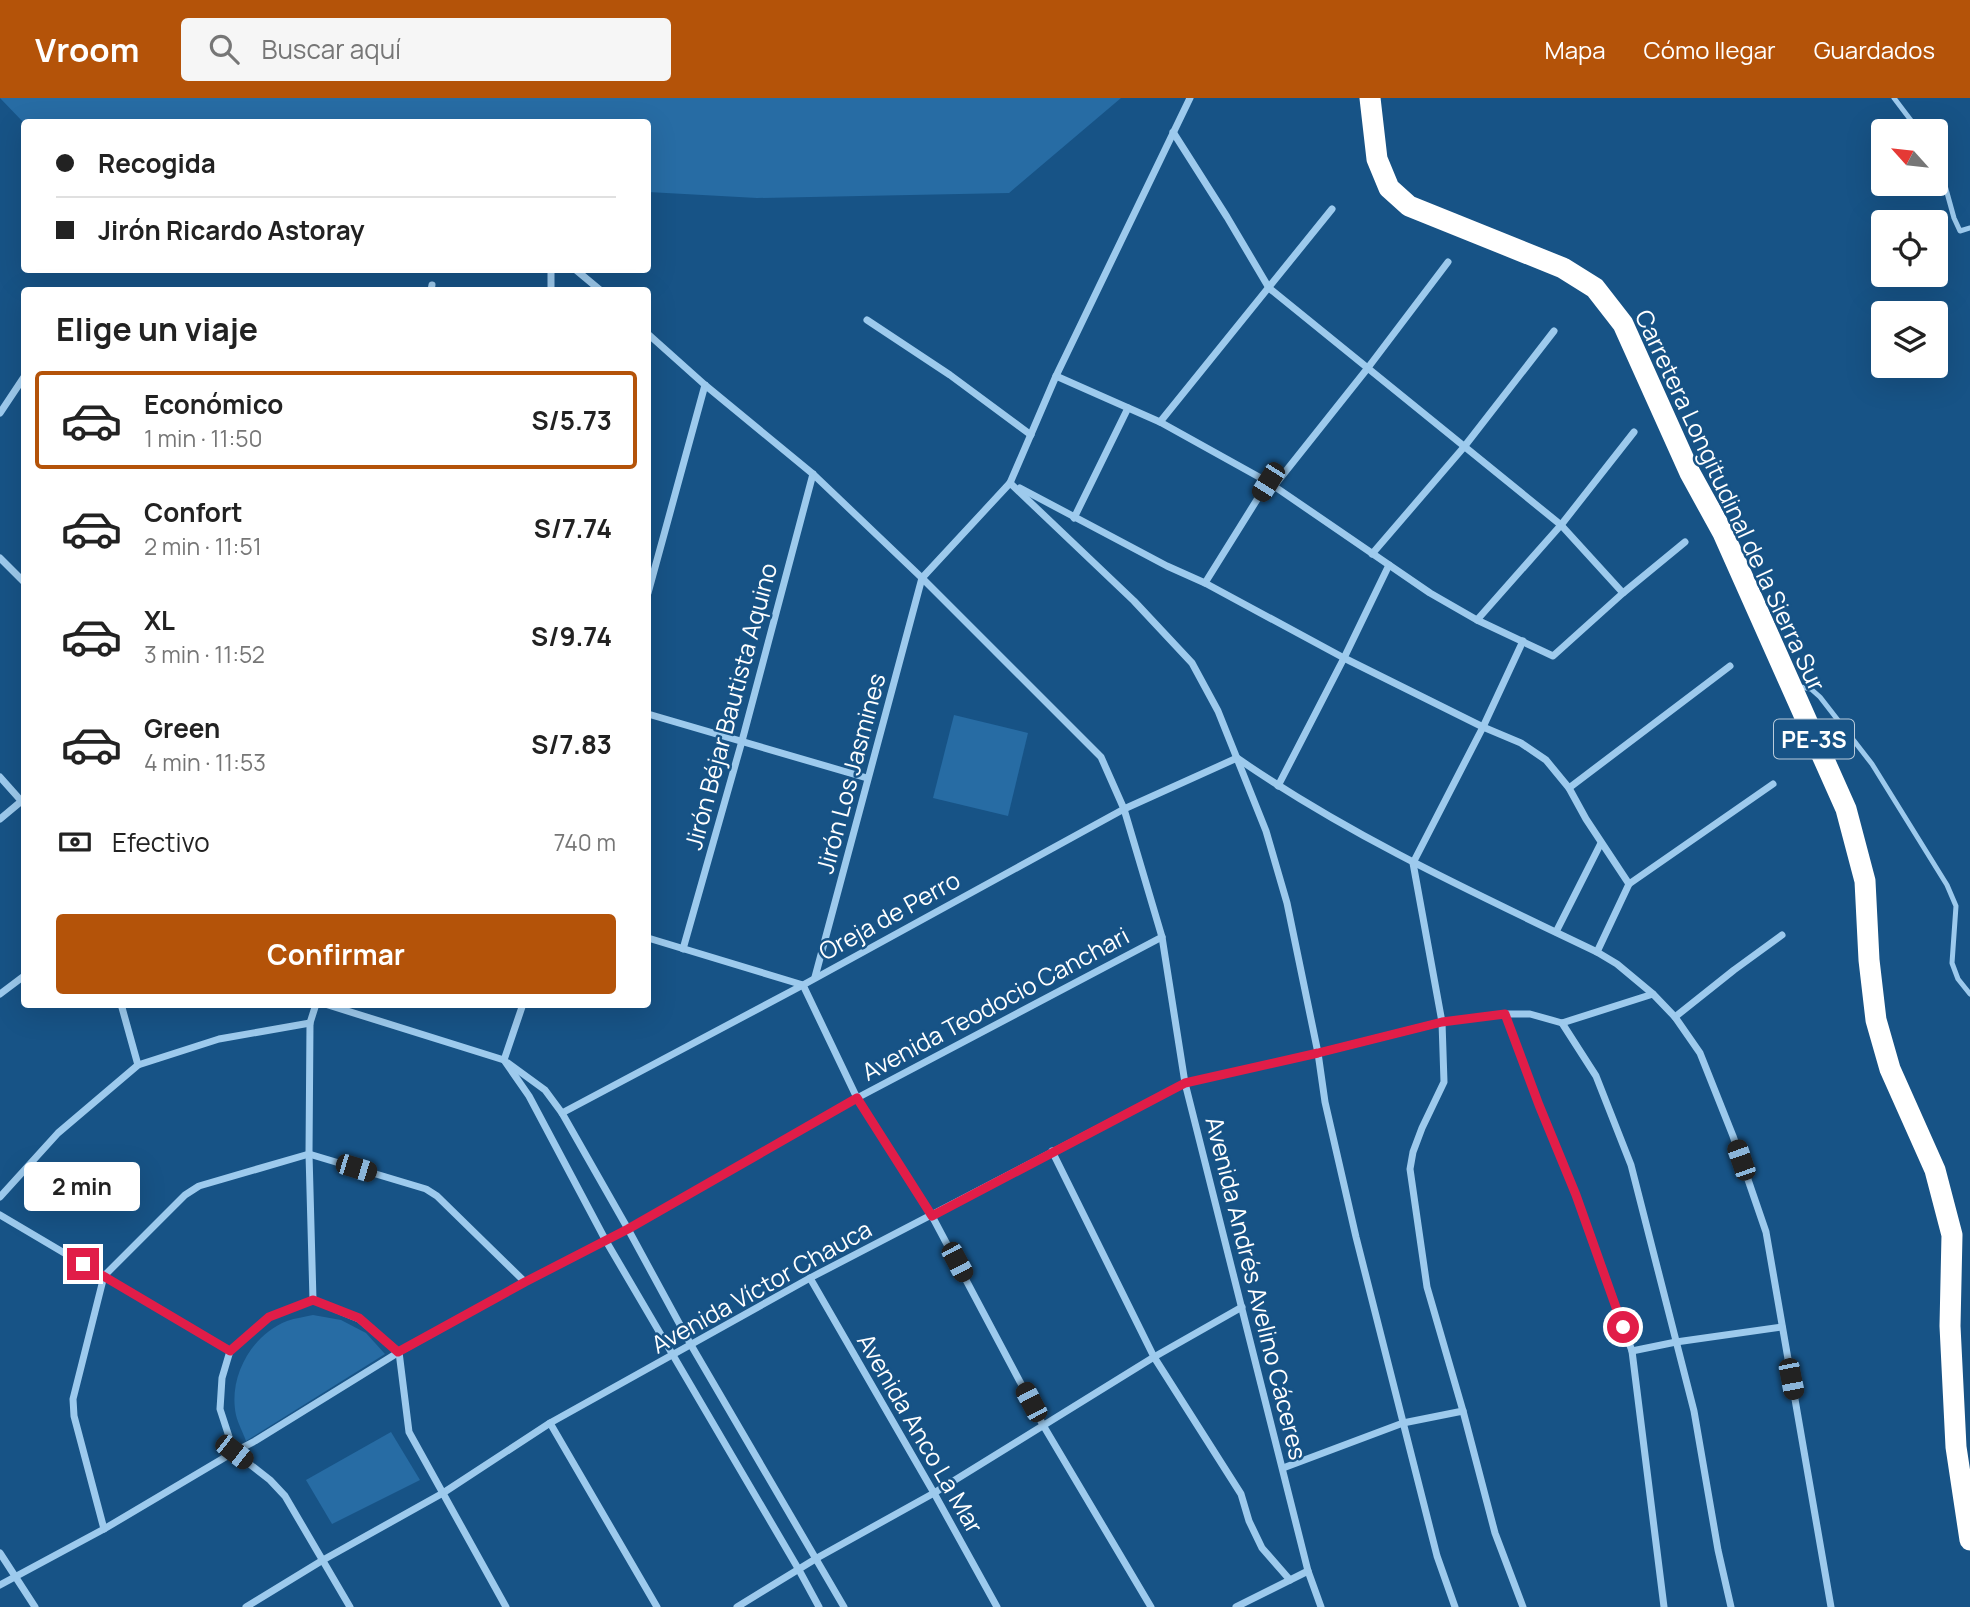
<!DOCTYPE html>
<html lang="es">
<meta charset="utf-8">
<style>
:root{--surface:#fff;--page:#f6f6f6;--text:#222;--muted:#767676;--line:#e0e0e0;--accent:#b45309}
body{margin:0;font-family:Manrope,sans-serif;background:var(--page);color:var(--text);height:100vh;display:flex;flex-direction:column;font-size:26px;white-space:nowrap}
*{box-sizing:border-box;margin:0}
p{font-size:23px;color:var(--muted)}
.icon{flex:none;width:38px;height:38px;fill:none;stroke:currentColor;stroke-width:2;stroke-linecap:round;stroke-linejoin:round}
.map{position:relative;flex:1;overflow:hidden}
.panel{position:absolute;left:21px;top:189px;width:630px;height:721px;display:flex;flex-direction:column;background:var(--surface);border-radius:7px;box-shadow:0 7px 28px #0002}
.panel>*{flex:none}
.guide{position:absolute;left:21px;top:21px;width:630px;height:154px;border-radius:7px;box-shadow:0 7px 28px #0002;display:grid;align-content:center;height:154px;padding:0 35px;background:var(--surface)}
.needle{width:46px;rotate:297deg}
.controls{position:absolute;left:1871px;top:21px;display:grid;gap:14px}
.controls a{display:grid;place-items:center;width:77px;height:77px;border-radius:7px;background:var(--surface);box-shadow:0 7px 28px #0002;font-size:35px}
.end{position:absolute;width:32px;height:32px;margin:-16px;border:9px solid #e11d48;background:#fff;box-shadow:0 0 0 4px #fff}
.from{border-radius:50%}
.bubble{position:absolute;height:49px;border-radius:7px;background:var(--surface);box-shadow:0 7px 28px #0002;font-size:23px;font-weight:700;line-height:49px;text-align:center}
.car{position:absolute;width:21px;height:42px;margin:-21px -10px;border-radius:9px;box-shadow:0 0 5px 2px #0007;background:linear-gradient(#222 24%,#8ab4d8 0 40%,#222 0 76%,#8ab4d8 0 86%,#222 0)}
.guide b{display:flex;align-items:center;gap:24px;height:66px;font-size:26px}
.guide b+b{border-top:2px solid var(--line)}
.guide i{width:18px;height:18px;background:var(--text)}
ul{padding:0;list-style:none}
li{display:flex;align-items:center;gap:21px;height:98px;margin:0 14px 10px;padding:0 21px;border:4px solid transparent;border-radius:7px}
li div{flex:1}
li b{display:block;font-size:26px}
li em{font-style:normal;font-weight:700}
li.current{border-color:var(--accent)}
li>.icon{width:63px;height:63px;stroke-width:1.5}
h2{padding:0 35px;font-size:32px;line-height:84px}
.pay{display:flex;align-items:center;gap:18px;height:77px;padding:0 35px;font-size:26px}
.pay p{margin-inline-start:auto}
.button{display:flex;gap:14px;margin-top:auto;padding:14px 35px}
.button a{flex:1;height:80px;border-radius:7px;background:var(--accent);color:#fff;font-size:28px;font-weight:700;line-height:80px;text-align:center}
header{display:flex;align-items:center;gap:42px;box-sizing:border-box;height:98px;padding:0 35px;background:var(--accent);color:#fff}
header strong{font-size:33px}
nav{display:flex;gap:38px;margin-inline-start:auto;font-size:24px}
.search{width:490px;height:63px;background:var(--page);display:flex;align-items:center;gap:18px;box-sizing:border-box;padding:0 24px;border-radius:7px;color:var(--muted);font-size:26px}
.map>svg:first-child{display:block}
.green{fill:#276ca4}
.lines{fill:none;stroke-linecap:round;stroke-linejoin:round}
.lane{stroke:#9dcaed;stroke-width:5}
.street{stroke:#9dcaed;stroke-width:7}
.highway{stroke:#fff;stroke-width:21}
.route{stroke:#e11d48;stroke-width:9}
.labels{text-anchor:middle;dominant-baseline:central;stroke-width:5;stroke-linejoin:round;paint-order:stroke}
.shield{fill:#175386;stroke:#b9cbdb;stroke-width:2}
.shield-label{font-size:23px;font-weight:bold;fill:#fff}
.street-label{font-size:24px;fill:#fff;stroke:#175386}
</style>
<header>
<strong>Vroom</strong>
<div class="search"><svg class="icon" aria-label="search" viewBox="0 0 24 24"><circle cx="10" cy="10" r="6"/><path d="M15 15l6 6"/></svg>Buscar aquí</div>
<nav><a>Mapa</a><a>Cómo llegar</a><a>Guardados</a></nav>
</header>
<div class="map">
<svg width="1970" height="1509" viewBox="0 0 1970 1509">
<rect width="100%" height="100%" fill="#175386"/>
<g class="green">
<path d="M0,0H1121L1009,95L757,100L648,94V24L24,25Z"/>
<path d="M954,617L1028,635L1008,718L933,700Z"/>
<path d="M313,1217L341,1222L366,1235L385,1256L246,1343C243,1334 238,1326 236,1317C228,1280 251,1237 287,1223C295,1220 305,1219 313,1217Z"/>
<path d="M391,1334L420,1382L332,1426L306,1382Z"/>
</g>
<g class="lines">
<g class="lane">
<path d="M1894,0L1919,33"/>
<path d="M1936,55L1954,120L1960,133L1970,130"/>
<path d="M1796,588L1811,591L1820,599L1872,666L1947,787L1956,808L1952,865L1958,881L1970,896"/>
</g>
<g class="street">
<path d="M1173,34L1227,119L1269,190L1561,427L1623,495"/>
<path d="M576,172L600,192"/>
<path d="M431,192L432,187"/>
<path d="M551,192V172"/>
<path d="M867,222L950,277L1031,337"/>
<path d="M648,236L705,287L813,376L922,480L1101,659L1124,711L1162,839L1185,985L1308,1473L1321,1509"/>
<path d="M1056,278L1160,324L1268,384L1430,495L1477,522L1553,558L1623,495L1685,444"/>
<path d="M0,315L24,279"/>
<path d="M1160,324L1332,111"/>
<path d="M1010,385L1134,503L1192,565L1218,613L1266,733L1287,805L1318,955L1325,1004L1356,1139L1437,1458L1455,1509"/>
<path d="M1274,388L1367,271L1448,164"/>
<path d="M1020,390L1167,468L1205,485L1344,560L1483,629L1521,645L1546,662L1569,690L1586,721L1629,786L1773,686"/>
<path d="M1074,420L1128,310"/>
<path d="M1372,456L1464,349L1554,233"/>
<path d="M0,460L24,484"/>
<path d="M1205,485L1268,384"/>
<path d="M648,495L705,287"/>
<path d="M1477,522L1561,427L1634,334"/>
<path d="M648,616L867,680"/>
<path d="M0,679L24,706"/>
<path d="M1278,688L1344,560L1389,467"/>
<path d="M1569,690L1730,568"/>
<path d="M0,721L24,701"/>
<path d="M1556,834L1601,745"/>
<path d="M648,840L803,887L857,1000L932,1118L1043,1327L1151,1509"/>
<path d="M683,851L742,643L813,376"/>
<path d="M1597,854L1629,786"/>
<path d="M815,879L922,480L1010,385L1056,278L1190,0"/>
<path d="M0,896L24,878"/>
<path d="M121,906L138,967"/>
<path d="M325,906L504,962L529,998L606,1143L799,1472L819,1509"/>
<path d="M1505,916L1539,1007L1576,1097L1632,1253L1664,1509"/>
<path d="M1675,919L1734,872L1782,837"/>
<path d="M1562,925L1596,978L1631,1067L1694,1313L1718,1452L1731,1509"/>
<path d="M504,962L523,906"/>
<path d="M508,965L545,992L562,1015L628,1131L691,1247L844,1509"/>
<path d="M562,1015L803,887L1124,711L1237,660C1350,738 1474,795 1597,854L1617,866L1653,896L1675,919L1700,955L1733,1038L1766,1134L1831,1509"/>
<path d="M1052,1053L1154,1259L1241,1396L1249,1423L1262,1450L1290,1482"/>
<path d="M0,1099L58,1035L138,967L219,941L310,925"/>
<path d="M0,1117L230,1253"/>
<path d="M810,1180L934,1395L997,1509"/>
<path d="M313,1202L309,1056L310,925L316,906"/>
<path d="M1632,1253L1676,1244L1782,1229"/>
<path d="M550,1325L657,1509"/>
<path d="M234,1354L270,1382L285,1398L350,1509"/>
<path d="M1283,1370L1403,1325L1463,1313"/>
<path d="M104,1431L74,1318L73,1301L104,1178L185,1097L199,1088L309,1056L426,1091L437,1098L525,1184"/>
<path d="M0,1455L35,1509"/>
<path d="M0,1487L104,1431L234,1354L255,1343L399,1254L359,1221L313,1202L269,1219L230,1253L222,1280L220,1311L234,1354"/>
<path d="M246,1509L323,1462L443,1395L550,1325L810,1180L1185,985L1318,955L1442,924L1505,916H1530L1562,925L1653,896"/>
<path d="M506,1509L409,1334L399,1254L525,1184L628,1131L857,1000L1162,839"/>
<path d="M737,1509L817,1460L934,1395L1154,1259L1242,1209"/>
<path d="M1236,1509L1308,1473"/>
<path d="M1523,1509L1495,1435L1463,1313L1427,1189L1410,1071L1413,1054L1422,1030L1444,984L1442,924L1413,765L1483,629L1523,543"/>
</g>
<path class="highway" d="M1370,0L1377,61L1389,90L1409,108L1563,170L1595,190L1623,226L1690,375L1723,435L1846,711L1865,783L1869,862L1876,922L1890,971L1935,1072L1952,1137L1950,1228L1956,1349L1970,1442"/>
</g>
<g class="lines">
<path class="route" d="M83,1166L230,1253L269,1219L313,1202L359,1220L398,1254L525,1184L628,1131L857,1000L932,1118L1185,985L1318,955L1442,924L1505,916L1539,1007L1576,1097L1623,1229"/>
</g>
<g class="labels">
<rect class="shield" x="1774" y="621.5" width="80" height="39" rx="5"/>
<g class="shield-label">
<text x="1814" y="641">PE-3S</text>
</g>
<g class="street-label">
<text transform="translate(1731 402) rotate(65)">Carretera Longitudinal de la Sierra Sur</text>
<text transform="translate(730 608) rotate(-75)">Jirón Béjar Bautista Aquino</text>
<text transform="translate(850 675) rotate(-75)">Jirón Los Jasmines</text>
<text transform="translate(889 817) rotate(-29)">Oreja de Perro</text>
<text transform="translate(995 905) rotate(-28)">Avenida Teodocio Canchari</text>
<text transform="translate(761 1188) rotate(-29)">Avenida Víctor Chauca</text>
<text transform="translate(1257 1190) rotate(76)">Avenida Andrés Avelino Cáceres</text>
<text transform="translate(921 1335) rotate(60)">Avenida Anco La Mar</text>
</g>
</g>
</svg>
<div class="controls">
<a><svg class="needle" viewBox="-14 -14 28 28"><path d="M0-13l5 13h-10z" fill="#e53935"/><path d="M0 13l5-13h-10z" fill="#767676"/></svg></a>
<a><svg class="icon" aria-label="locate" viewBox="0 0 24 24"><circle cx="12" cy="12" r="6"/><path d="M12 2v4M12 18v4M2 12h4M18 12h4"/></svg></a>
<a><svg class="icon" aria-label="layers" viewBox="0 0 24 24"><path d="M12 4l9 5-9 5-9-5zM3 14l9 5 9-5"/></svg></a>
</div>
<i class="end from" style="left:1623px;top:1229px"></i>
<i class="end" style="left:83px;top:1166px"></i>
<div class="bubble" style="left:24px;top:1064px;width:116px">2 min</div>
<i class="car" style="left:1268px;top:384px;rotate:212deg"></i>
<i class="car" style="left:1741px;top:1062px;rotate:341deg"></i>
<i class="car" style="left:356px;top:1070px;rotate:107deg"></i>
<i class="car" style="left:957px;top:1164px;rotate:152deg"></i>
<i class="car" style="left:1791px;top:1281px;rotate:169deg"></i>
<i class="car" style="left:1031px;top:1304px;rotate:332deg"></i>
<i class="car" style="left:234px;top:1354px;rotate:128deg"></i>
<div class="guide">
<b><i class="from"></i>Recogida</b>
<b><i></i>Jirón Ricardo Astoray</b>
</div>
<section class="panel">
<h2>Elige un viaje</h2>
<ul>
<li class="current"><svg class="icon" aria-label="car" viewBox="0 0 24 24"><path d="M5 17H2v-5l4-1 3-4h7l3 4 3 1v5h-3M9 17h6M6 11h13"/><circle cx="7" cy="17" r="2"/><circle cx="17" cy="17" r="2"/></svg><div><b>Económico</b><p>1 min · 11:50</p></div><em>S/5.73</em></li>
<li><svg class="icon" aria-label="car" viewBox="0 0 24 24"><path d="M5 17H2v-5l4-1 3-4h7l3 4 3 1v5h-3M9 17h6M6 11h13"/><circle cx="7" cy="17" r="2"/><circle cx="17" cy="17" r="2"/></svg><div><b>Confort</b><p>2 min · 11:51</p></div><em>S/7.74</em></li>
<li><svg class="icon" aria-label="car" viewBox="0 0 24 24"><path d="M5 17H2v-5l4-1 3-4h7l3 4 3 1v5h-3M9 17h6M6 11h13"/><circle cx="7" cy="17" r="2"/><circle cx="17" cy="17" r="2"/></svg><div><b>XL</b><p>3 min · 11:52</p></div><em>S/9.74</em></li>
<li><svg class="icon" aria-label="car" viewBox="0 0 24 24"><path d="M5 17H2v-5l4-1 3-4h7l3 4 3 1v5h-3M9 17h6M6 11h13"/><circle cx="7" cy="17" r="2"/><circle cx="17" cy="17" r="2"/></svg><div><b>Green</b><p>4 min · 11:53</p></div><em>S/7.83</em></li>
</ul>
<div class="pay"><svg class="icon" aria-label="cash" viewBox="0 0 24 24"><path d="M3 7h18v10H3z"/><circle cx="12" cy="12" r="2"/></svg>Efectivo<p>740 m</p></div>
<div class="button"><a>Confirmar</a></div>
</section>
</div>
